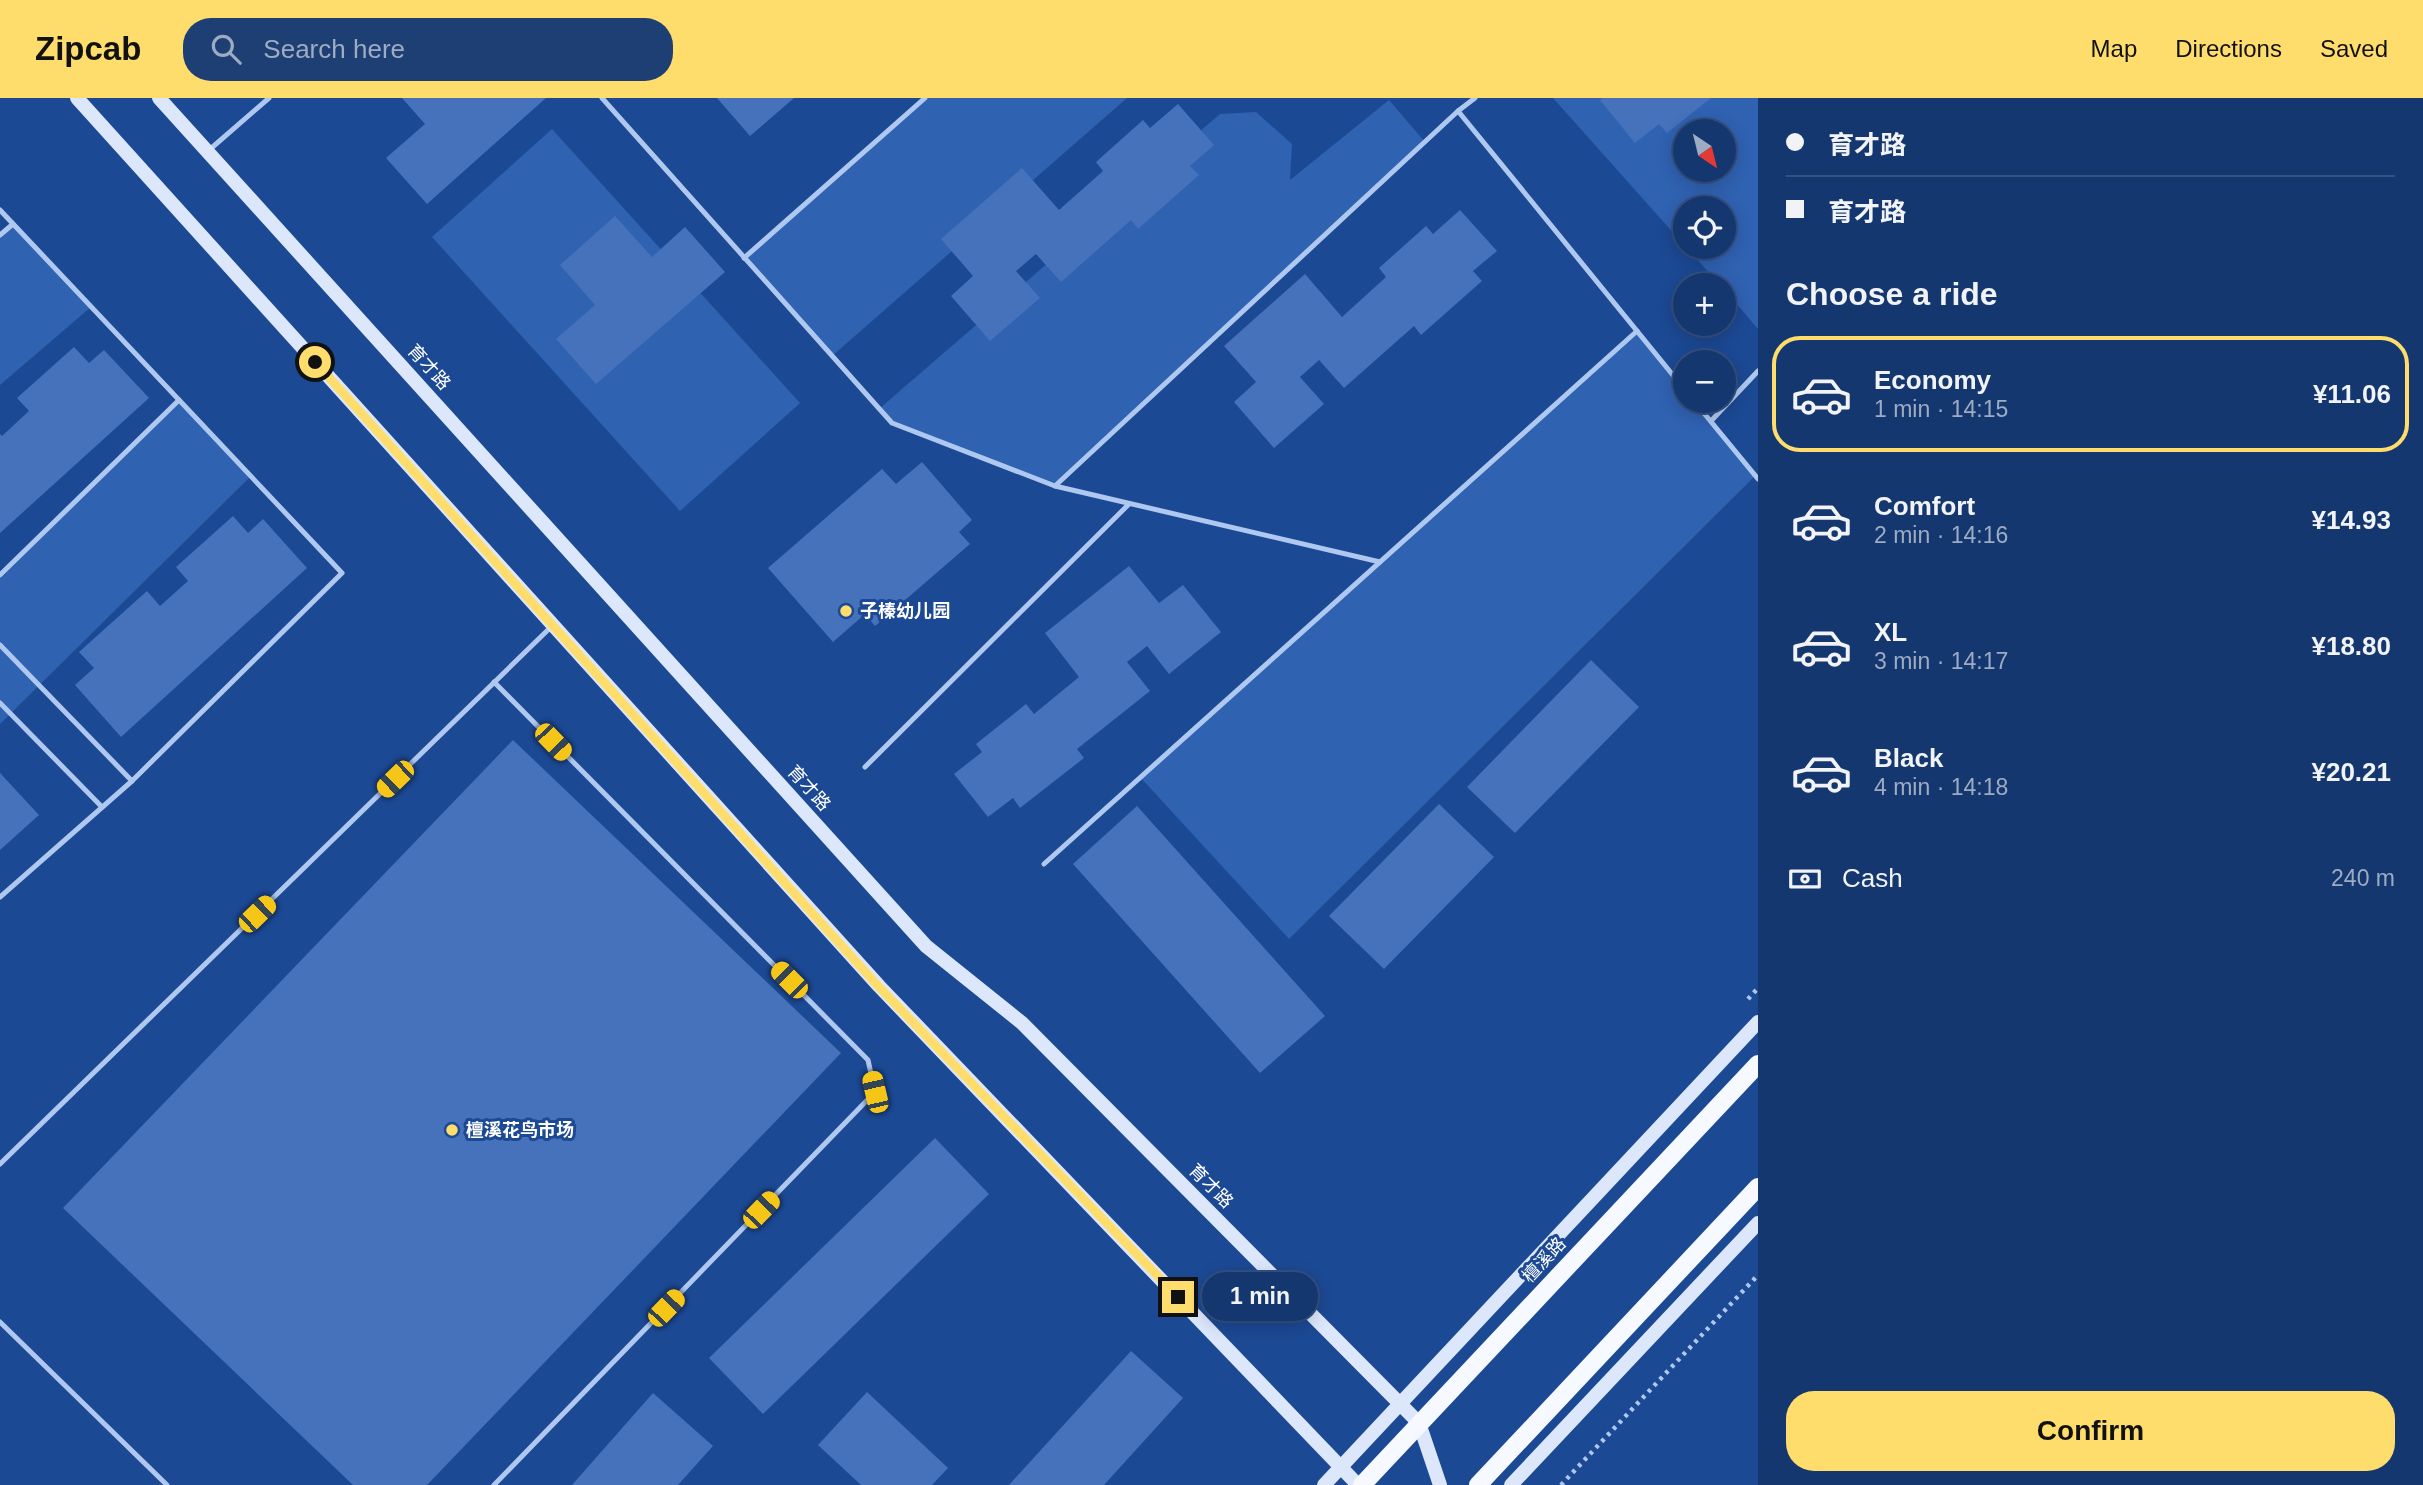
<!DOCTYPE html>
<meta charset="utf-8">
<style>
:root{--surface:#15376f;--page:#1e3f74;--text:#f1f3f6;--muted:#9dacc3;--line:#345182;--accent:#ffdd6d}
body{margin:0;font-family:Helvetica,"Noto Sans SC",sans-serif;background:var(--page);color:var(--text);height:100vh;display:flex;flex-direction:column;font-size:26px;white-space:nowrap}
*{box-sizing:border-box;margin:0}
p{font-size:23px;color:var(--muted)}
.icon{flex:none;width:38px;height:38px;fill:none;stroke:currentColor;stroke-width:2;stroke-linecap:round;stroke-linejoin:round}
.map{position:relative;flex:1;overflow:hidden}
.panel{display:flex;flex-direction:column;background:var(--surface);width:665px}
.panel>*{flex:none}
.banner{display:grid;align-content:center;height:154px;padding:0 28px;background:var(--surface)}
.needle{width:46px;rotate:145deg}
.controls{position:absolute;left:1673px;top:21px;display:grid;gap:14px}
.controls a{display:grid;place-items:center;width:63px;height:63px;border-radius:50%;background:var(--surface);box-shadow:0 4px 18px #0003,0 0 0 2px var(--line);font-size:35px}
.end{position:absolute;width:32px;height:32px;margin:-16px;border:9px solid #ffdd6d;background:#111;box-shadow:0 0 0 4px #111}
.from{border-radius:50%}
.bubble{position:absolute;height:49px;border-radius:24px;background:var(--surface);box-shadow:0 4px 18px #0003,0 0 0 2px var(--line);font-size:23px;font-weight:700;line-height:49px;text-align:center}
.car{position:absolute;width:21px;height:42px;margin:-21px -10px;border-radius:9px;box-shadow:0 0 5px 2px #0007;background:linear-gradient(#f5c518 24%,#345 0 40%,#f5c518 0 76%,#345 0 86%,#f5c518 0)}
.banner b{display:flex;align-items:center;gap:24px;height:66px;font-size:26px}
.banner b+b{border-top:2px solid var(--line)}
.banner i{width:18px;height:18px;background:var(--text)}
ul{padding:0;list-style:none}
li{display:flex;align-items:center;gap:21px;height:116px;margin:0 14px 10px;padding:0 14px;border:4px solid transparent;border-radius:28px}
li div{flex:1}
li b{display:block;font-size:26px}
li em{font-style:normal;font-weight:700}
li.active{border-color:var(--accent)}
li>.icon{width:63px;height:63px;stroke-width:1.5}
h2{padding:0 28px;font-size:32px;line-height:84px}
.pay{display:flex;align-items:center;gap:18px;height:77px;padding:0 28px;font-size:26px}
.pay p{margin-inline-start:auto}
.primary-button{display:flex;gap:14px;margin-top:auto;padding:14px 28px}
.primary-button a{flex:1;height:80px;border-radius:28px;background:var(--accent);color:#111;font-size:28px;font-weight:700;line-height:80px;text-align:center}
header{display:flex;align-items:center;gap:42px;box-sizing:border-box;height:98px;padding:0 35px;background:var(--accent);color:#111}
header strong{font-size:33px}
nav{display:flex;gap:38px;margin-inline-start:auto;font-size:24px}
.search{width:490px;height:63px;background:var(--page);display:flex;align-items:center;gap:18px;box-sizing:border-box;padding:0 24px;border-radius:28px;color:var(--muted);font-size:26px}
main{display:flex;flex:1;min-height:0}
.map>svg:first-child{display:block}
.green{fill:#3062b2;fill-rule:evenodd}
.building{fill:#4572bb}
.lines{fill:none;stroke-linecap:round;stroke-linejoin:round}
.path{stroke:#aec8ef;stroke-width:4.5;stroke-dasharray:3.5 5;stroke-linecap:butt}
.lane{stroke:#aec8ef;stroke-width:5}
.secondary{stroke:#dce7fb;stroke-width:14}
.primary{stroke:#f6f9ff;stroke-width:18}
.route{stroke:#ffdd6d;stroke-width:9}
.poi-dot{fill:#ffdd6d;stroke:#1c4994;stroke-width:2.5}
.labels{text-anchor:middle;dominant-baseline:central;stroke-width:6;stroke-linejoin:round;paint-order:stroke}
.street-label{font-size:18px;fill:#fff;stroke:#1c4994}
.poi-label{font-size:18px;font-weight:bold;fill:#fff;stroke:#1c4994;text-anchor:start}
</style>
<header>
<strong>Zipcab</strong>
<div class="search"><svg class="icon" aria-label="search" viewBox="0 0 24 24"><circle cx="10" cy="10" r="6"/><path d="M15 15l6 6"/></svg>Search here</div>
<nav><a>Map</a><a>Directions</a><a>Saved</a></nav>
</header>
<main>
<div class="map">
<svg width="1758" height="1387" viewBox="0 0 1758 1387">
<rect width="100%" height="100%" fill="#1c4994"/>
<g class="green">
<path d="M925,0H1127L832,258L744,160Z"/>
<path d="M1553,0H1758V231L1724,191V187H1720L1686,149H1724V110H1685V148ZM1685,33H1724V72H1685Z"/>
<path d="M1389,2L1425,44L1055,388L892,325L879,311L1220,16L1256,14L1292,46L1290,82Z"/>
<path d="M552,31L800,305L680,413L432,139Z"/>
<path d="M13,126L91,209L0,287V137Z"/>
<path d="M1637,233L1685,292V303H1694L1755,378L1289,841L1140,679Z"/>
<path d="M179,302L251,378L0,626V481Z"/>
</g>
<g class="building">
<path d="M402,0H546L427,106L386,60L425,26Z"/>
<path d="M717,0H794L750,38Z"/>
<path d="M1603,0H1711L1667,35L1659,26L1635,45L1600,2Z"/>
<path d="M1178,6L1214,47L1190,68L1199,77L1138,131L1131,122L1061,184L1036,156L1016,173L1040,200L990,243L951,198L973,178L941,141L1022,70L1059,112L1103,73L1096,64L1143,22L1150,30Z"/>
<path d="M1460,112L1497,153L1473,173L1482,183L1421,237L1414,228L1344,290L1319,262L1300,279L1324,306L1274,350L1234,304L1256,284L1224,248L1305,176L1342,219L1386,179L1379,170L1426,128L1433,136Z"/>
<path d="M615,118L652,159L685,129L725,174L596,286L556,241L595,207L560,167Z"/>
<path d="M74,249L89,265L104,252L149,300L0,435V336L2,338L29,313L17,300Z"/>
<path d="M922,364L972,422L959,434L970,446L875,528L865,516L833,544L768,470L882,371L896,386Z"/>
<path d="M233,418L248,435L263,421L307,470L121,639L75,587L94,570L79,554L147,493L160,508L188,483L176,469Z"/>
<path d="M1129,468L1159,505L1183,487L1221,534L1169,576L1147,548L1127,564L1150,593L1077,651L1084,660L1020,710L1013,700L988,719L954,676L982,654L976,646L1026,606L1034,616L1079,579L1045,535Z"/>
<path d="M1591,562L1639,609L1515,735L1467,689Z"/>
<path d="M513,642L841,955L427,1387H353L63,1110Z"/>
<path d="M0,675L39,717L0,752Z"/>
<path d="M1439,706L1494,759L1384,871L1329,818Z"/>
<path d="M1137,708L1325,918L1260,975L1073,766Z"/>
<path d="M935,1040L989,1096L763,1316L709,1260Z"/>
<path d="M1131,1253L1183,1300L1104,1387H1009Z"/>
<path d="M867,1294L948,1370L932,1387H861L818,1347Z"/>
<path d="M653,1295L713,1348L678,1387H572Z"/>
</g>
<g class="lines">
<g class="path">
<path d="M1748,901L1758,890"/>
<path d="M1561,1387L1758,1177"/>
</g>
<g class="lane">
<path d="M602,0L892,325L1055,388L1458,13L1475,0"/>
<path d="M1458,13L1685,292"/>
<path d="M208,53L269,0"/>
<path d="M0,112L342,475L132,683L0,547"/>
<path d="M0,137L13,126"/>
<path d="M744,160L925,0"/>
<path d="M1694,303L1758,381"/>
<path d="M1711,323L1758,273"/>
<path d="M1055,388L1380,464"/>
<path d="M0,477L179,302"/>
<path d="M0,605L102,709"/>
<path d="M865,669L1129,406"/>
<path d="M1044,766L1637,233"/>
<path d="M0,799L132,683"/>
<path d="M0,1066L553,527"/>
<path d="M0,1224L167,1387"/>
<path d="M494,1387L875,994L868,962L494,584"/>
</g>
<g class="secondary">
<path d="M77,0L879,888L1358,1387"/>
<path d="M159,0L926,848L1022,925L1419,1325L1440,1387"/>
<path d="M1324,1387L1758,924"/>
<path d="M1511,1387L1758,1125"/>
</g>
<g class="primary">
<path d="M1362,1387L1758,966"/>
<path d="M1478,1387L1758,1089"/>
</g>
</g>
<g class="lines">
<path class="route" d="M315,264L878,888L1178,1199"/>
</g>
<g class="poi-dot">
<circle cx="846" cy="513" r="7"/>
<circle cx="452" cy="1032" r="7"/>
</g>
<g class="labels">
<g class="street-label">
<text transform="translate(429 269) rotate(48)">育才路</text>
<text transform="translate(809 690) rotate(48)">育才路</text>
<text transform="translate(1211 1088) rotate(45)">育才路</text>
<text transform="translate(1544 1162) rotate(-47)">檀溪路</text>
</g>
<g class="poi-label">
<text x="860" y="513">子榛幼儿园</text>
<text x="466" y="1032">檀溪花鸟市场</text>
</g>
</g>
</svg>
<div class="controls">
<a><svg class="needle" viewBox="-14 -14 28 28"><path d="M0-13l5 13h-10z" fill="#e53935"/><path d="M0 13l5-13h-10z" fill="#9dacc3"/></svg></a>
<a><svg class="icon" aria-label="locate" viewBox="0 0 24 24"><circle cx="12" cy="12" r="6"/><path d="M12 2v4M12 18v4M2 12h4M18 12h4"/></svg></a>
<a>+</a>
<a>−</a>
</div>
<i class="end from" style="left:315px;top:264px"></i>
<i class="end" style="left:1178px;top:1199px"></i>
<div class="bubble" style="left:1202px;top:1174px;width:116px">1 min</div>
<i class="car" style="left:553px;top:644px;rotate:136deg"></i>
<i class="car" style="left:395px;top:681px;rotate:226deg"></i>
<i class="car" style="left:257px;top:816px;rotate:46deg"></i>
<i class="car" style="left:789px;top:882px;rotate:315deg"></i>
<i class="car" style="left:875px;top:994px;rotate:347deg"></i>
<i class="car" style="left:761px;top:1112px;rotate:44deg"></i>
<i class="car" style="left:666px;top:1210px;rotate:44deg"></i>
</div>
<section class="panel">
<div class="banner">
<b><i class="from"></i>育才路</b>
<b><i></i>育才路</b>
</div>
<h2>Choose a ride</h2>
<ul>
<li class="active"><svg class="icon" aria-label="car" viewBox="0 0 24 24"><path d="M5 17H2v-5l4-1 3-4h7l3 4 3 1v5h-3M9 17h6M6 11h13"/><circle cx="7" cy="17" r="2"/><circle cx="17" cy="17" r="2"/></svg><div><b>Economy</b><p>1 min · 14:15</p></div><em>¥11.06</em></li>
<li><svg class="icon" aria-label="car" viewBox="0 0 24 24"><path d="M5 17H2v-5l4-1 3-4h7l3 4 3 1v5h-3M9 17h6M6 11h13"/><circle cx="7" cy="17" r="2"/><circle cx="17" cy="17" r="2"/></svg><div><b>Comfort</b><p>2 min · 14:16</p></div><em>¥14.93</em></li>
<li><svg class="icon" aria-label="car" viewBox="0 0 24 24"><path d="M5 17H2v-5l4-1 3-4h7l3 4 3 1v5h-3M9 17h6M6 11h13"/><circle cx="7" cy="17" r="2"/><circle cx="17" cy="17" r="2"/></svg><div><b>XL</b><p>3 min · 14:17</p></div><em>¥18.80</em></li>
<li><svg class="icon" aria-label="car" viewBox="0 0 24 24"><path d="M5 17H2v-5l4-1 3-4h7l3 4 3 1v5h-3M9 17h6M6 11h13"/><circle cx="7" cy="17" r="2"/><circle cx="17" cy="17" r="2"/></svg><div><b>Black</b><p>4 min · 14:18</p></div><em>¥20.21</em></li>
</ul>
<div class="pay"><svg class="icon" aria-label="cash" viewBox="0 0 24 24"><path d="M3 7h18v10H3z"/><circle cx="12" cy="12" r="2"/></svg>Cash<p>240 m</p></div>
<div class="primary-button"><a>Confirm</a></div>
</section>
</main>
